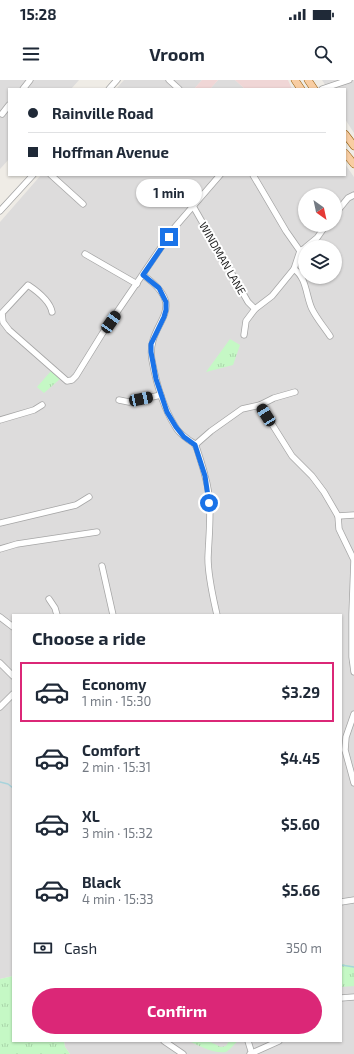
<!DOCTYPE html>
<meta charset="utf-8">
<style>
:root{--surface:#fff;--page:#f6f6f7;--text:#1f2937;--muted:#747a83;--line:#e0e1e3;--accent:#db2777}
body{margin:0;font-family:"Exo 2",sans-serif;background:var(--page);color:var(--text);height:100vh;display:flex;flex-direction:column;font-size:15px;white-space:nowrap}
*{box-sizing:border-box;margin:0}
p{font-size:13px;color:var(--muted)}
.icon{flex:none;width:22px;height:22px;fill:none;stroke:currentColor;stroke-width:2;stroke-linecap:round;stroke-linejoin:round}
.map{position:relative;flex:1;overflow:hidden}
.panel{position:absolute;left:12px;top:534px;width:330px;height:428px;display:flex;flex-direction:column;background:var(--surface);border-radius:0px;box-shadow:0 1px 3px #0004}
.panel>*{flex:none}
.banner{position:absolute;left:8px;top:8px;width:338px;height:88px;border-radius:0px;box-shadow:0 1px 3px #0004;display:grid;align-content:center;height:88px;padding:0 20px;background:var(--surface)}
.needle{width:26px;rotate:147deg}
.tools{position:absolute;left:298px;top:108px;display:grid;gap:8px}
.tools a{display:grid;place-items:center;width:44px;height:44px;border-radius:50%;background:var(--surface);box-shadow:0 1px 3px #0004;font-size:20px}
.end{position:absolute;width:18px;height:18px;margin:-9px;border:5px solid #1a73e8;background:#fff;box-shadow:0 0 0 2px #fff}
.from{border-radius:50%}
.bubble{position:absolute;height:28px;border-radius:14px;background:var(--surface);box-shadow:0 1px 3px #0004;font-size:13px;font-weight:700;line-height:28px;text-align:center}
.car{position:absolute;width:12px;height:24px;margin:-12px -6px;border-radius:5px;box-shadow:0 0 3px 1px #0007;background:linear-gradient(#222 24%,#8ab4d8 0 40%,#222 0 76%,#8ab4d8 0 86%,#222 0)}
.banner b{display:flex;align-items:center;gap:14px;height:38px;font-size:15px}
.banner b+b{border-top:1px solid var(--line)}
.banner i{width:10px;height:10px;background:var(--text)}
ul{padding:0;list-style:none}
li{display:flex;align-items:center;gap:12px;height:60px;margin:0 8px 6px;padding:0 12px;border:2px solid transparent;border-radius:0px}
li div{flex:1}
li b{display:block;font-size:15px}
li em{font-style:normal;font-weight:700}
li.selected{border-color:var(--accent)}
li>.icon{width:36px;height:36px;stroke-width:1.5}
h2{padding:0 20px;font-size:18px;line-height:48px}
.pay{display:flex;align-items:center;gap:10px;height:44px;padding:0 20px;font-size:15px}
.pay p{margin-inline-start:auto}
.cta{display:flex;gap:8px;margin-top:auto;padding:8px 20px}
.cta a{flex:1;height:46px;border-radius:24px;background:var(--accent);color:#fff;font-size:16px;font-weight:700;line-height:46px;text-align:center}
.status{display:flex;justify-content:space-between;align-items:center;height:28px;padding:0 20px;background:var(--surface);direction:ltr}
.status svg{height:11px;fill:currentColor}
header{display:flex;justify-content:space-between;align-items:center;height:52px;padding:0 20px;background:var(--surface);font-size:18px;font-weight:700}
.map>svg:first-child{display:block}
.residential{fill:#dddcdc;fill-rule:evenodd}
.commercial{fill:#f0d6d6}
.park{fill:url(#park-tufts)}
.lines{fill:none;stroke-linecap:round;stroke-linejoin:round}
.stream{stroke:#a8d3db;stroke-width:1.5}
.minor-casing{stroke:#a6a6a6;stroke-width:7}
.major-casing{stroke:#955b06;stroke-width:8}
.minor{stroke:#fff;stroke-width:5.5}
.major{stroke:#f8cda2;stroke-width:7}
.route{stroke:#1a73e8;stroke-width:5}
.labels{text-anchor:middle;dominant-baseline:central;stroke-width:4;stroke-linejoin:round;paint-order:stroke}
.street-label{font-size:11px;fill:#1f1f1f;stroke:#fff}
</style>
<div class="status"><b>15:28</b><svg viewBox="0 0 49 12"><path d="M0 12V9h3v3zM5 12V6h3v6zM10 12V3h3v9zM15 12V0h3v12zM26 1h20v11H26zM47 4h2v5h-2z"/></svg></div>
<header><svg class="icon" aria-label="menu" viewBox="0 0 24 24"><path d="M4 6h16M4 12h16M4 18h16"/></svg>Vroom<svg class="icon" aria-label="search" viewBox="0 0 24 24"><circle cx="10" cy="10" r="6"/><path d="M15 15l6 6"/></svg></header>
<div class="map">
<svg width="354" height="974" viewBox="0 0 354 974">
<defs>
<pattern id="park-tufts" width="24" height="20" patternUnits="userSpaceOnUse"><rect width="24" height="20" fill="#c5f8c5"/><path d="M3 7l-1-3M5 7V3M7 7l1-3M15 17l-1-3M17 17v-4M19 17l1-3" fill="none" stroke="#a9d4a9"/></pattern>
</defs>
<rect width="100%" height="100%" fill="#efece6"/>
<g class="residential">
<path d="M0,0H79L71,9H9V79L0,89Z"/>
<path d="M124,0H202L194,9H116Z"/>
<path d="M218,0H235L245,9H210Z"/>
<path d="M322,0H354V53L345,39V9H328Z"/>
<path d="M345,84L354,97V974H70L65,967L64,961H341V535H13V896L0,899V142L41,95H345ZM305,115H335V145H305ZM305,167H335V197H305Z"/>
</g>
<g class="commercial">
<path d="M202,0H218L210,9H194Z"/>
<path d="M235,0H288L292,9H245Z"/>
</g>
<g class="park">
<path d="M230,259L240,265L233,285L206,292Z"/>
<path d="M51,291L60,299L44,313L37,307Z"/>
<path d="M341,884L354,886V906L341,907Z"/>
<path d="M13,896V961H64L65,967L70,974H0V899Z"/>
<path d="M189,961H208L221,967L226,966L229,961H238C234,964 230,970 226,972C214,974 199,966 189,961Z"/>
</g>
<g class="lines">
<g class="stream">
<path d="M0,702L8,704L13,708"/>
<path d="M341,885L354,887"/>
</g>
<g class="minor-casing">
<g id="minor">
<path d="M169,0L179,9"/>
<path d="M23,9L30,0"/>
<path d="M109,9L117,0"/>
<path d="M322,9L349,0"/>
<path d="M2,34L9,25"/>
<path d="M51,95L83,124"/>
<path d="M253,95L286,151L300,171"/>
<path d="M193,126L248,222L255,229"/>
<path d="M0,131L33,95"/>
<path d="M335,134L348,118L354,115"/>
<path d="M306,167L317,158L326,145"/>
<path d="M85,174L137,204"/>
<path d="M294,189C307,198 306,217 312,229C317,239 324,247 330,256"/>
<path d="M143,195C193,231 145,241 152,280C156,302 163,327 175,346C177,350 181,354 185,357C188,360 192,362 195,364C197,368 204,391 205,396C213,422 209,451 208,478C208,497 213,517 217,535"/>
<path d="M52,232C50,221 37,211 28,205L2,233L3,242L9,250L67,301L72,300L76,296L102,254L175,147L220,95"/>
<path d="M244,255L246,241L255,229L272,216L294,189L300,171L305,168"/>
<path d="M119,320L129,322L161,315"/>
<path d="M260,325L274,318L295,312"/>
<path d="M0,340L34,330L42,325"/>
<path d="M195,365L211,351L242,329L260,325L292,376L312,396L324,412L338,436L339,449L354,480L352,534V577L354,592"/>
<path d="M338,436L354,435"/>
<path d="M0,443L76,425L89,417"/>
<path d="M0,469L17,464L97,452"/>
<path d="M102,486L113,535"/>
<path d="M49,519L55,528L57,535"/>
<path d="M0,537L13,547"/>
<path d="M0,583L13,596"/>
<path d="M0,627L13,614"/>
<path d="M354,634L346,657L345,670L354,703"/>
<path d="M341,822L354,820"/>
<path d="M341,918L354,917"/>
<path d="M164,961L183,974"/>
<path d="M248,961L252,974"/>
<path d="M250,974L279,961"/>
</g>
</g>
<g class="major-casing">
<g id="major">
<path d="M295,0L301,9"/>
<path d="M308,0L314,9"/>
<path d="M345,54L354,66"/>
<path d="M345,73L354,84"/>
</g>
</g>
<use href="#minor" class="minor"/>
<use href="#major" class="major"/>
</g>
<g class="lines">
<path class="route" d="M169,157L143,195L159,208L166,222V230L164,237L151,264V272L156,299L167,332L176,347L184,357L195,365L205,396L209,423"/>
</g>
<g class="labels">
<g class="street-label">
<text transform="translate(223 178) rotate(60)">WINDMAN LANE</text>
</g>
</g>
</svg>
<div class="tools">
<a><svg class="needle" viewBox="-14 -14 28 28"><path d="M0-13l5 13h-10z" fill="#e53935"/><path d="M0 13l5-13h-10z" fill="#747a83"/></svg></a>
<a><svg class="icon" aria-label="layers" viewBox="0 0 24 24"><path d="M12 4l9 5-9 5-9-5zM3 14l9 5 9-5"/></svg></a>
</div>
<i class="end from" style="left:209px;top:423px"></i>
<i class="end" style="left:169px;top:157px"></i>
<div class="bubble" style="left:136px;top:99px;width:66px">1 min</div>
<i class="car" style="left:111px;top:242px;rotate:35deg"></i>
<i class="car" style="left:141px;top:319px;rotate:78deg"></i>
<i class="car" style="left:266px;top:335px;rotate:328deg"></i>
<div class="banner">
<b><i class="from"></i>Rainville Road</b>
<b><i></i>Hoffman Avenue</b>
</div>
<section class="panel">
<h2>Choose a ride</h2>
<ul>
<li class="selected"><svg class="icon" aria-label="car" viewBox="0 0 24 24"><path d="M5 17H2v-5l4-1 3-4h7l3 4 3 1v5h-3M9 17h6M6 11h13"/><circle cx="7" cy="17" r="2"/><circle cx="17" cy="17" r="2"/></svg><div><b>Economy</b><p>1 min · 15:30</p></div><em>$3.29</em></li>
<li><svg class="icon" aria-label="car" viewBox="0 0 24 24"><path d="M5 17H2v-5l4-1 3-4h7l3 4 3 1v5h-3M9 17h6M6 11h13"/><circle cx="7" cy="17" r="2"/><circle cx="17" cy="17" r="2"/></svg><div><b>Comfort</b><p>2 min · 15:31</p></div><em>$4.45</em></li>
<li><svg class="icon" aria-label="car" viewBox="0 0 24 24"><path d="M5 17H2v-5l4-1 3-4h7l3 4 3 1v5h-3M9 17h6M6 11h13"/><circle cx="7" cy="17" r="2"/><circle cx="17" cy="17" r="2"/></svg><div><b>XL</b><p>3 min · 15:32</p></div><em>$5.60</em></li>
<li><svg class="icon" aria-label="car" viewBox="0 0 24 24"><path d="M5 17H2v-5l4-1 3-4h7l3 4 3 1v5h-3M9 17h6M6 11h13"/><circle cx="7" cy="17" r="2"/><circle cx="17" cy="17" r="2"/></svg><div><b>Black</b><p>4 min · 15:33</p></div><em>$5.66</em></li>
</ul>
<div class="pay"><svg class="icon" aria-label="cash" viewBox="0 0 24 24"><path d="M3 7h18v10H3z"/><circle cx="12" cy="12" r="2"/></svg>Cash<p>350 m</p></div>
<div class="cta"><a>Confirm</a></div>
</section>
</div>
